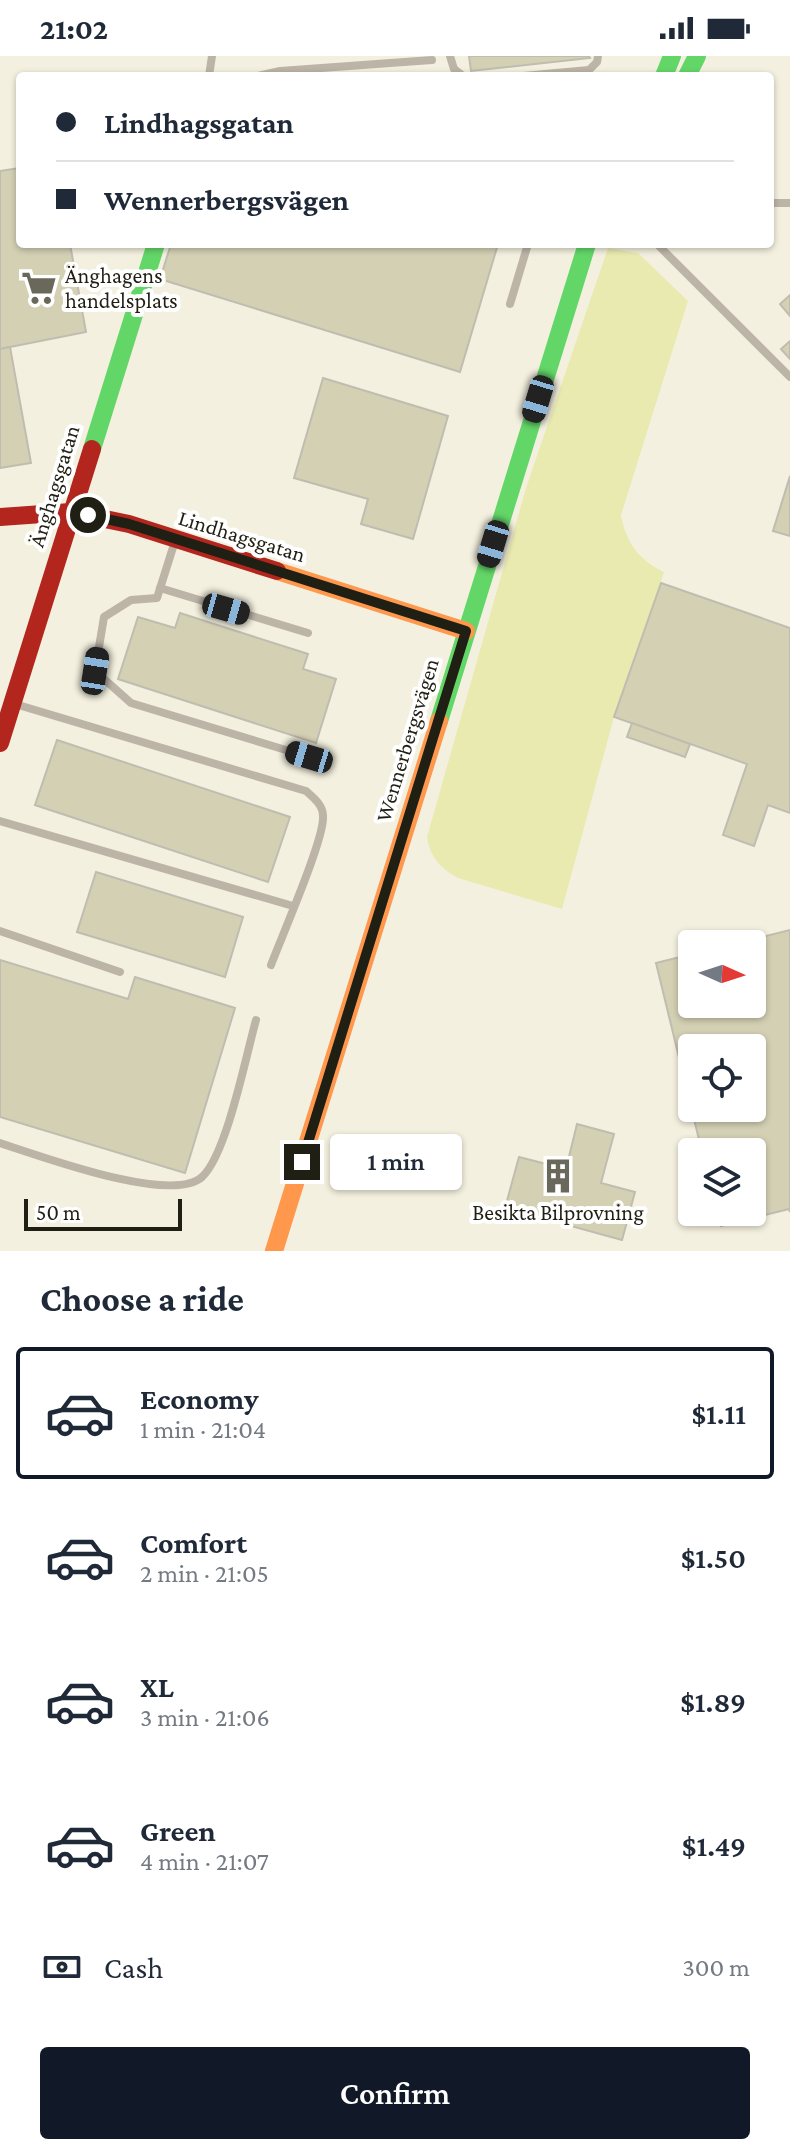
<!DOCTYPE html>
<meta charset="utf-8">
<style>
:root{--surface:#fff;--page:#f6f6f7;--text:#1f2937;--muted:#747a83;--line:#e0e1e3;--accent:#111827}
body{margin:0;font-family:"Crimson Pro",serif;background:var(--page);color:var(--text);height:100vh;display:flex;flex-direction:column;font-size:30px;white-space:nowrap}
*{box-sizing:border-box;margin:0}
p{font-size:26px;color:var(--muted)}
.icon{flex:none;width:44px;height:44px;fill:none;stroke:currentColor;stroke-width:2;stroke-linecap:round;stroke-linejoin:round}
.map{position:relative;height:1195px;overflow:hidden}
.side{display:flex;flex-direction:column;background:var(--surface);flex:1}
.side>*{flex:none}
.top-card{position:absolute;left:16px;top:16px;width:758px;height:176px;border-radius:8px;box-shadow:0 2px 6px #0004;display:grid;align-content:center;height:176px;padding:0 40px;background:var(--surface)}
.needle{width:52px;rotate:93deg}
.fabs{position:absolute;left:678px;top:874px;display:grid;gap:16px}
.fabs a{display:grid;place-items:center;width:88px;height:88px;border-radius:8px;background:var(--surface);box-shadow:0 2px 6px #0004;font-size:40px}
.scale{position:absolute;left:24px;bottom:20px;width:158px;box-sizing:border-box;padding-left:8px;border:4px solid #201f13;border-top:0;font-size:22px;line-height:28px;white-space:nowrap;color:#201f13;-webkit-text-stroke:6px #fff;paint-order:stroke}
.end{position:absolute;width:36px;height:36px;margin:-18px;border:10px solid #201f13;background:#fff;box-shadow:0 0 0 4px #fff}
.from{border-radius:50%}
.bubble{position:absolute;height:56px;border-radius:8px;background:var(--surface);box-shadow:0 2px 6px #0004;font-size:26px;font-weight:600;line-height:56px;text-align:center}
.car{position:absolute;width:24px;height:48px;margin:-24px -12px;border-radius:10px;box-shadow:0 0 6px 2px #0007;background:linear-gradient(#222 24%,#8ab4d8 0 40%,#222 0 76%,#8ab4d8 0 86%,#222 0)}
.top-card b{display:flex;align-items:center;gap:28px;height:76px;font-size:30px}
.top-card b+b{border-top:2px solid var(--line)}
.top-card i{width:20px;height:20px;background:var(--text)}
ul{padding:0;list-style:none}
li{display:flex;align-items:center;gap:24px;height:132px;margin:0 16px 12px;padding:0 24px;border:4px solid transparent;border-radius:8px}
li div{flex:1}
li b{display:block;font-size:30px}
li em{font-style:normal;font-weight:600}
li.current{border-color:var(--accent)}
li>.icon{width:72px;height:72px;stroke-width:1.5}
h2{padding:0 40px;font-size:36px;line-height:96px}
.pay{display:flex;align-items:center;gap:20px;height:88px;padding:0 40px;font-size:30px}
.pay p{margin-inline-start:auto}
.action{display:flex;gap:16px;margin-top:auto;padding:16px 40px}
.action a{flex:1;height:92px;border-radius:8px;background:var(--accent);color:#fff;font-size:32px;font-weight:600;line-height:92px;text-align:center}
.status{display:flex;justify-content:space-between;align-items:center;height:56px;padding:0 40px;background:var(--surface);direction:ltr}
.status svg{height:22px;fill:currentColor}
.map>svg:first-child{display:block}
.green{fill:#e9eab0}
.building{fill:#d4d0b4;stroke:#bfbdb0;stroke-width:2;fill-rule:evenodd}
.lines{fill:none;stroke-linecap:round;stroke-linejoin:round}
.lane{stroke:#bdb4a8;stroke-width:8}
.fast{stroke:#63d668;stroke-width:18}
.slow{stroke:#ff974d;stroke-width:18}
.jam{stroke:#b3261e;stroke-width:18}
.route{stroke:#201f13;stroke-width:10}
.labels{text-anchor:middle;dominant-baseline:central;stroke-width:8;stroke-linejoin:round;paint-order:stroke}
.poi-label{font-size:22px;fill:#201f13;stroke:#fff;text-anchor:start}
.street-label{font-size:22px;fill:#201f13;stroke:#fff}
</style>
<div class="status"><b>21:02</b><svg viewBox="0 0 49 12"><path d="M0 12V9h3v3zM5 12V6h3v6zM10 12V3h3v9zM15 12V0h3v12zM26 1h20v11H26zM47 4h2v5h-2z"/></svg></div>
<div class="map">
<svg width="790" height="1195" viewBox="0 0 790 1195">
<rect width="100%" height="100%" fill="#f3f0df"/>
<path class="green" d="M608,192L638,197L688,245L621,459C626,487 639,504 664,516L614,661L562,853L458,822C440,812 430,801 427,781L526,432Z"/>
<g class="building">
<path d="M469,0H589L590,2L471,15Z"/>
<path d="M20,112V188H70L86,276L0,293V115Z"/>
<path d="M171,188H498L460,316L160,223Z"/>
<path d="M790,239V260L780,248Z"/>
<path d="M790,285V303L781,293Z"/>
<path d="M10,291L31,407L0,412V293Z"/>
<path d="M323,322L448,360L413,483L361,468L368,443L294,422Z"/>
<path d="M790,420V480L773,475Z"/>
<path d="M661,527L790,572V757L768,749L754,790L723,779L747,708L614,661Z"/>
<path d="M180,557L308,598L303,613L336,623L316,687L118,623L138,561L175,572Z"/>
<path d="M632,667L690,688L685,701L627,681Z"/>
<path d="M57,684L290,761L268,826L35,749Z"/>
<path d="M96,816L243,861L225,921L77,876Z"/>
<path d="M790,874V1156L789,1153L721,1170L717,1156H752V1096H702L656,907L692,898V948H752V888H734ZM692,992H752V1052H692Z"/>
<path d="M0,904L128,943L135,921L235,952L185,1117L0,1061Z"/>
<path d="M577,1068L614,1078L601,1127L635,1136L622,1184L505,1152L519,1101L566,1113Z"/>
</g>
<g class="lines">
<g class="lane">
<path d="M450,0L454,13L463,20"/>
<path d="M209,20L212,0"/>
<path d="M258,20L280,15L432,4"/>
<path d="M523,20L589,14L597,6L598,0"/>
<path d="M770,147H790"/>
<path d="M657,188L790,321"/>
<path d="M510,248L528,188"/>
<path d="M175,485L157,542L131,544L104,561L95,615L131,647L309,701"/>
<path d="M160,532L308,577"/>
<path d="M15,648L306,735C314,742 323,749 323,760C325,782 281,882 271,909"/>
<path d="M0,765L293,850"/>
<path d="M0,875L120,916"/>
<path d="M0,1087C38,1099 171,1149 202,1121C227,1098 246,999 256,964"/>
</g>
<g class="fast">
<path d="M664,20L672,0"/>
<path d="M687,20L697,0"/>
<path d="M92,393L156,188"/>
<path d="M439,665L587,188"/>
</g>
<g class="slow">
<path d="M277,515L466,575"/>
<path d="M274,1195L439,665"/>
</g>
<g class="jam">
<path d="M0,461L71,456L129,468L277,515"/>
<path d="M0,687L92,393"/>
</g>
</g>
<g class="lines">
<path class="route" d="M88,459L129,468L466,575L302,1106"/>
</g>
<defs>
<g id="supermarket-bare" transform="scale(2.76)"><path d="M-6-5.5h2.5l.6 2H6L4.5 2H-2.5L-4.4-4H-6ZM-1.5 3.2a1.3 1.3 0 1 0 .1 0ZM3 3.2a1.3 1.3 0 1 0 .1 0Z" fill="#6a685a" stroke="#fff" stroke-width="2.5" paint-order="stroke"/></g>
<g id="building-bare" transform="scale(2.76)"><path d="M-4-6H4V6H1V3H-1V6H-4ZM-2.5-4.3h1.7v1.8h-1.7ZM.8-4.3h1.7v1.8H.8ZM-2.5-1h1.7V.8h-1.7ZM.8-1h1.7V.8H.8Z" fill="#6a685a" stroke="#fff" stroke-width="2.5" paint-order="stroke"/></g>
</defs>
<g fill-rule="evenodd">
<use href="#supermarket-bare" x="39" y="232"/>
<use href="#building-bare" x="558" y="1120"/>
</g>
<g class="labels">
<g class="poi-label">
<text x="65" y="219">Änghagens<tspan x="65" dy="25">handelsplats</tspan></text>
<text x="558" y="1156" text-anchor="middle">Besikta Bilprovning</text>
</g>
<g class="street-label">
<text transform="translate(54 430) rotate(-73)">Änghagsgatan</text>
<text transform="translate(242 480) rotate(17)">Lindhagsgatan</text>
<text transform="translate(407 684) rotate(-73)">Wennerbergsvägen</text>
</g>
</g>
</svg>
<div class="fabs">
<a><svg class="needle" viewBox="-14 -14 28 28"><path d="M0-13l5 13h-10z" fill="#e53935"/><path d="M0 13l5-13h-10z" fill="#747a83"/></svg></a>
<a><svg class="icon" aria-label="locate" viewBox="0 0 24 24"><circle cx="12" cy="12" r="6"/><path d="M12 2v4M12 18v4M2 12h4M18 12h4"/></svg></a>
<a><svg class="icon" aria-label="layers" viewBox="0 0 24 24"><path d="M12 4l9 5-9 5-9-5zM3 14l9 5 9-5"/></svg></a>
</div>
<div class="scale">50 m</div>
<i class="end from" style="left:88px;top:459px"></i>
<i class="end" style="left:302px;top:1106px"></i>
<div class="bubble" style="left:330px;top:1078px;width:132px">1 min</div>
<i class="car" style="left:538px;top:343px;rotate:197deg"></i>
<i class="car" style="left:493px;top:488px;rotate:197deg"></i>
<i class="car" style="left:226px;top:553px;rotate:106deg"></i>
<i class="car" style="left:95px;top:615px;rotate:9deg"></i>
<i class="car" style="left:309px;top:701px;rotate:287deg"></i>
<div class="top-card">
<b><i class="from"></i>Lindhagsgatan</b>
<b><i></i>Wennerbergsvägen</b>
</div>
</div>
<section class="side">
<h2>Choose a ride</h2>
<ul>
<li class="current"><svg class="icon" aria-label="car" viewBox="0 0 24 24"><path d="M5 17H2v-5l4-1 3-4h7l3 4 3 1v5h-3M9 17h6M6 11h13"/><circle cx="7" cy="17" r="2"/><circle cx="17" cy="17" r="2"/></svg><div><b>Economy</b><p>1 min · 21:04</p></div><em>$1.11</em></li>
<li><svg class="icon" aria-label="car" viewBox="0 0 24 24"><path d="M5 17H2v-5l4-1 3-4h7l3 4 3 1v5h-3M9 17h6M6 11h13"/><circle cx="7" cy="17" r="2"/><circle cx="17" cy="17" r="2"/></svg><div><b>Comfort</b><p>2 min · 21:05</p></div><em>$1.50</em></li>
<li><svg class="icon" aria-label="car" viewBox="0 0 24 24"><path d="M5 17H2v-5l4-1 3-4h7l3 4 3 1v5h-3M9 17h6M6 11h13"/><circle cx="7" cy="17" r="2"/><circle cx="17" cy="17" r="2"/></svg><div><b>XL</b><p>3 min · 21:06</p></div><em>$1.89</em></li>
<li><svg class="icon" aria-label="car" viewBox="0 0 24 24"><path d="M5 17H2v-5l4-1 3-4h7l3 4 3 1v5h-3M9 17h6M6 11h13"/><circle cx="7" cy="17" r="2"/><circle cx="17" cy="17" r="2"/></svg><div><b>Green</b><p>4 min · 21:07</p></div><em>$1.49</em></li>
</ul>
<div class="pay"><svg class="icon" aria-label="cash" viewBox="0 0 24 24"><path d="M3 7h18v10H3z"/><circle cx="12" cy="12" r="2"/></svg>Cash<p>300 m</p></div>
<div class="action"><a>Confirm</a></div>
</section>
